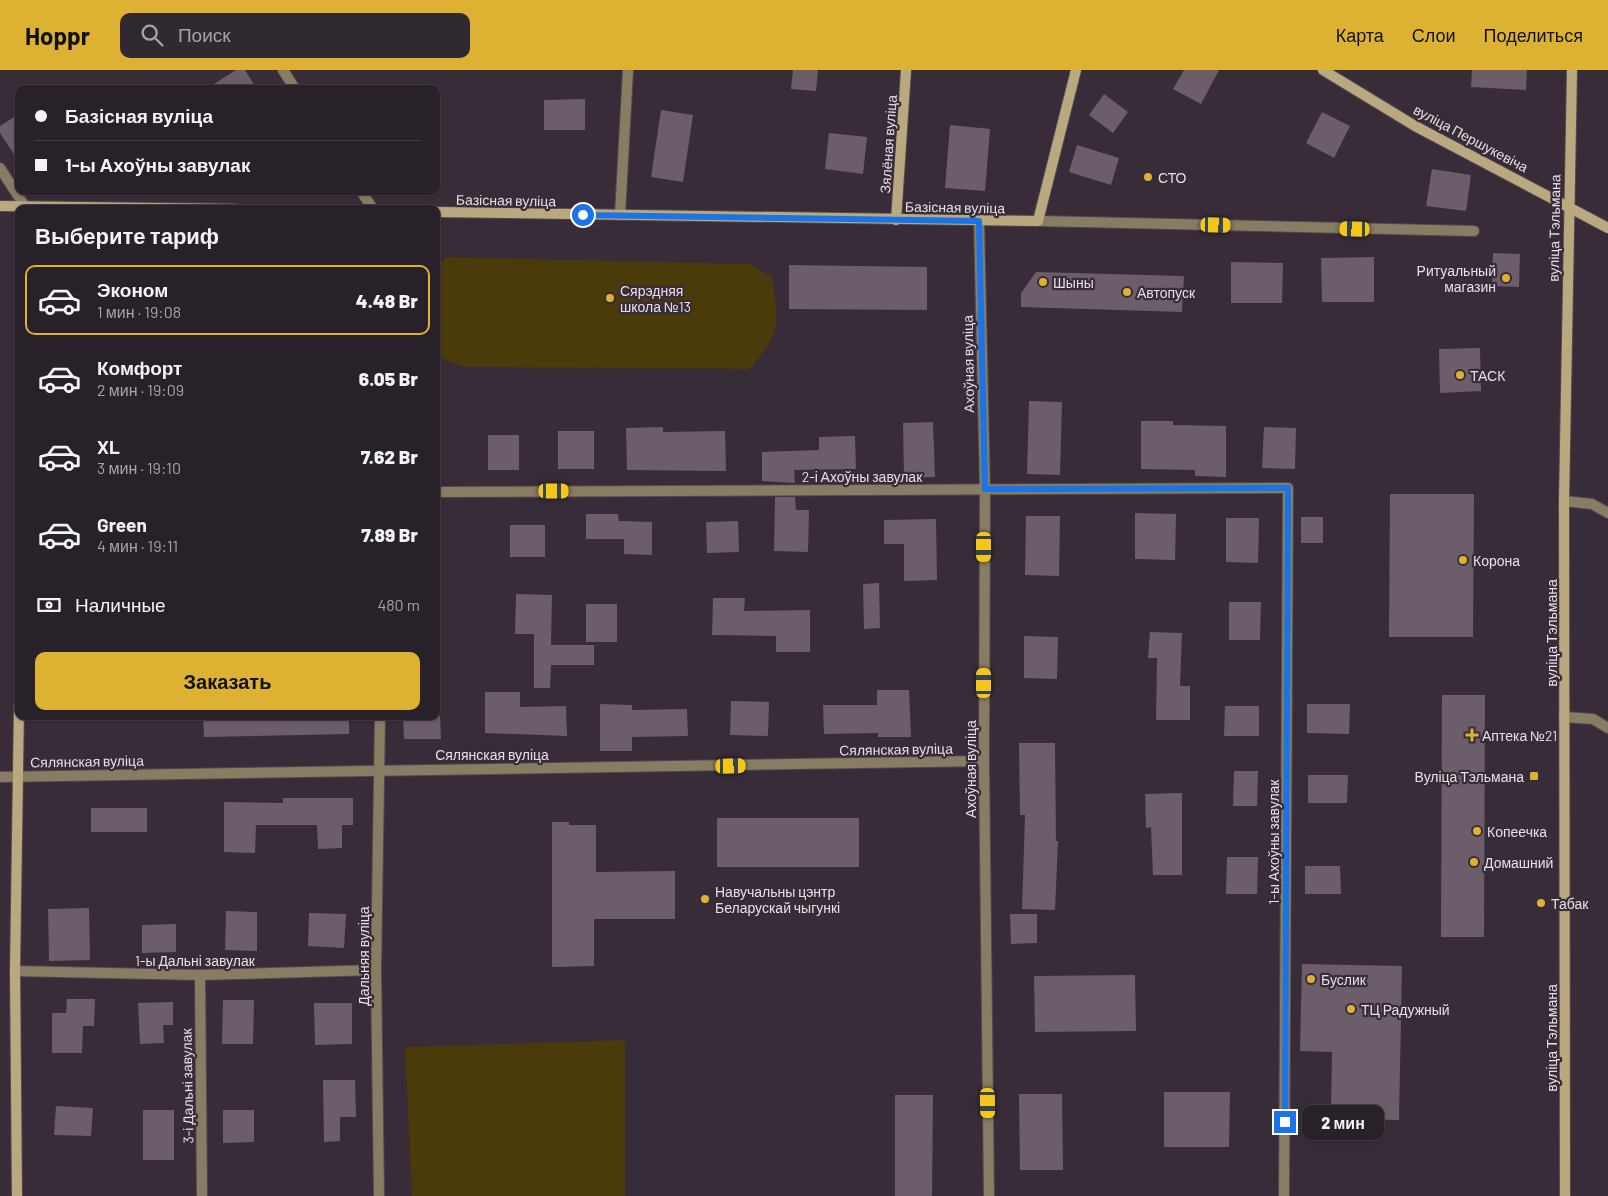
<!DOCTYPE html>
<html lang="ru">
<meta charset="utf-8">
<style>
:root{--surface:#292129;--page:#312931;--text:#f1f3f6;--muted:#a5a3a8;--line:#453e46;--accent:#ddb233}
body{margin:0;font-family:Barlow,sans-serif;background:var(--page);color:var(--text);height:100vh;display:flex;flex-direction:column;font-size:19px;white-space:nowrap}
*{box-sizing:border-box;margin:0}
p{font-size:16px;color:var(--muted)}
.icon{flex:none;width:28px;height:28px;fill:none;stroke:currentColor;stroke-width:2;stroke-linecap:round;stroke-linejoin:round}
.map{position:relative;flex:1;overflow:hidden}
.drawer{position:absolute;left:15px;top:135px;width:425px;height:515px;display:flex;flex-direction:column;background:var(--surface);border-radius:10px;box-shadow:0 1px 4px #0004,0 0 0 1px var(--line)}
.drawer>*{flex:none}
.guide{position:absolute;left:15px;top:15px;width:425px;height:110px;border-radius:10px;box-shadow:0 1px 4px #0004,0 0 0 1px var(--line);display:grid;align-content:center;height:110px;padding:0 20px;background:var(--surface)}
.end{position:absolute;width:22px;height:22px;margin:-11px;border:6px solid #1a73e8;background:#fff;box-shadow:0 0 0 2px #fff}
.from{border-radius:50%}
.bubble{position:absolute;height:35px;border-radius:10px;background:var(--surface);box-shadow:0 1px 4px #0004,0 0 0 1px var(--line);font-size:16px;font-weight:800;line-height:35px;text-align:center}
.car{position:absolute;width:15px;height:30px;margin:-15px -8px;border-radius:6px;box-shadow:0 0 4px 1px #0007;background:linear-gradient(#f5c518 24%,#345 0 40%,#f5c518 0 76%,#345 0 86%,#f5c518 0)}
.guide b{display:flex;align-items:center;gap:18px;height:48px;font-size:19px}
.guide b+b{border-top:1px solid var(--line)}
.guide i{width:12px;height:12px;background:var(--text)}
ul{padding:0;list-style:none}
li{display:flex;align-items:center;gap:15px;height:70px;margin:0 10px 8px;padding:0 10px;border:2px solid transparent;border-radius:10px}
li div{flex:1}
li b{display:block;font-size:19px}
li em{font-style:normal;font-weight:800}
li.active{border-color:var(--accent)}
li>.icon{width:45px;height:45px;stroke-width:1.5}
h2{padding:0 20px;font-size:22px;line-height:60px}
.pay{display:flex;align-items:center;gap:12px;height:55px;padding:0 20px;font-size:19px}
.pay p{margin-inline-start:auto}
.primary-button{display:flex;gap:10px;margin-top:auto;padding:10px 20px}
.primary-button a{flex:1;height:58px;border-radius:10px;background:var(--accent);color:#111;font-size:20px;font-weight:800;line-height:58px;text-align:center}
header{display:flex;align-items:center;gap:30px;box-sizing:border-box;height:70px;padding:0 25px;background:var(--accent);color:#111}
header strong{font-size:24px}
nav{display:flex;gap:28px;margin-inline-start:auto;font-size:18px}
.search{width:350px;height:45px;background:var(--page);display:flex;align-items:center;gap:12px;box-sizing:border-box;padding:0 18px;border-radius:10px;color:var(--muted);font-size:19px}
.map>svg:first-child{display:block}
.green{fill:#4b3a0a}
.building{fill:#6b5e6a}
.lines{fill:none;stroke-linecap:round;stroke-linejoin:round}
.street-casing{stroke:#534953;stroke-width:12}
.secondary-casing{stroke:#534953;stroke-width:12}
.street{stroke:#887d63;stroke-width:10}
.secondary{stroke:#baa97e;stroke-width:10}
.route{stroke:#1a73e8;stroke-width:6}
.poi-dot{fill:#ddb233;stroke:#372c37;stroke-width:2}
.labels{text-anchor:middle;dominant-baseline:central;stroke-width:4.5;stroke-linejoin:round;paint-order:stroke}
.street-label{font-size:14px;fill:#e6dfe6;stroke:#372c37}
.poi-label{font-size:14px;fill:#e6dfe6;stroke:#372c37;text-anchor:start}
</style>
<header>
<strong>Hoppr</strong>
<div class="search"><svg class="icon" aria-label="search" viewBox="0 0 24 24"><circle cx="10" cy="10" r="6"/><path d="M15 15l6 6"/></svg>Поиск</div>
<nav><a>Карта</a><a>Слои</a><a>Поделиться</a></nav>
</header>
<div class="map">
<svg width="1608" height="1126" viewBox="0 0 1608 1126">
<rect width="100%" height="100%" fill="#372c37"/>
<g class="green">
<path d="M448,187L750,194L772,207C779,254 781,262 750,299L464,297L436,286V195Z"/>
<path d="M625,970V1126H412L405,977Z"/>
</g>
<g class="building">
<path d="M236,0H245L257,19H206Z"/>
<path d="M793,0H818L816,21L791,19Z"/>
<path d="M1184,0H1219L1201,34L1173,19Z"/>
<path d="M1472,0H1527L1526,20L1471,17Z"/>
<path d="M1104,24L1128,42L1113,63L1089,45Z"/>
<path d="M585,29V60H544V30Z"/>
<path d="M661,40L693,45L683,112L651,107Z"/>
<path d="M1322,42L1350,56L1334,88L1306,73Z"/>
<path d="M19,44V92L0,63V56Z"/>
<path d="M950,55L990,59L985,121L945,118Z"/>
<path d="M829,63L867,67L863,104L825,99Z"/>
<path d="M1077,75L1119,88L1111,115L1069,102Z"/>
<path d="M1432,99L1471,105L1466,141L1426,136Z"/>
<path d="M1493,183L1520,184L1519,217L1492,216Z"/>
<path d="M1374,187V232H1322L1321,188Z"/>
<path d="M1231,192L1283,193L1282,233H1231Z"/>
<path d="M789,195L927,197V240L789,239Z"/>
<path d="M1036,202L1184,206L1182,242L1021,237V223Z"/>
<path d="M1480,278L1481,321L1440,323L1439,279Z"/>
<path d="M1029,331L1062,332L1060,405L1027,404Z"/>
<path d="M1141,351H1173V355L1226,356V407L1195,406V400L1141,399Z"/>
<path d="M933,352L935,407L904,408L903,353Z"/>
<path d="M663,357V362L725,361L726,401L627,400L626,358Z"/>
<path d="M1264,357L1296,358L1295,399L1262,398Z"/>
<rect x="558" y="361" width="36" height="38"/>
<rect x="488" y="365" width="31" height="35"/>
<path d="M855,366L856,399L794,400L795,413L762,411V382L819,380V367Z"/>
<path d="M1390,424H1474L1473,567H1389Z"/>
<path d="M775,427H795L796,440H809L808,482L774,481Z"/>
<path d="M1135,443L1176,444L1175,490L1135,489Z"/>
<path d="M586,444H618L619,451L652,452V485L624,484V469H586Z"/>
<path d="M1026,446H1060L1059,506L1025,505Z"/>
<rect x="1301" y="447" width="22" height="26"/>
<path d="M1226,448H1259L1258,493L1226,492Z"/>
<path d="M936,449L937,510L904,511V474H884V450Z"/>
<path d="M738,451L739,482L707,483L706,452Z"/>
<rect x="510" y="455" width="35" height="32"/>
<path d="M879,513L880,558L864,559L863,514Z"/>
<path d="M516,524L552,525L551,575H594V595H551L550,618H534V564H515Z"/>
<path d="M713,528H745L744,541L810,540V582H776V566L712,565Z"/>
<path d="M1229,532H1261L1260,570H1229Z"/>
<rect x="586" y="534" width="31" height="38"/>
<path d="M1150,562L1182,563L1180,616H1190V650H1156L1157,588H1148Z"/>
<path d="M1024,566L1058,567L1057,609L1024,608Z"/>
<path d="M877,620H909L911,667H878V663L824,664L823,635H877Z"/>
<path d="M485,622H520V637L566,636L567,666L485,663Z"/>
<path d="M1442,625H1485L1484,867H1441Z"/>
<path d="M731,631L769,632L768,666L730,665Z"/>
<path d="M600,634L632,635V640L687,639L688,666L632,667V681H600Z"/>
<path d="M1307,634H1350L1349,664L1307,663Z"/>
<path d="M1225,636H1259V666H1224Z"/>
<path d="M203,646H349V664L204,667Z"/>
<path d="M403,646H440L441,669H404Z"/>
<path d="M1019,673H1055L1056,771H1058L1055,840L1022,839L1025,745H1020Z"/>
<path d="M1234,701H1258L1257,736H1233Z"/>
<path d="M1308,705H1348L1347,733H1308Z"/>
<path d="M1182,723V805H1153L1151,757L1146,758L1145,724Z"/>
<path d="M283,728H353V755H342V778L318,779L317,755H256L255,783L224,782V732L283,733Z"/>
<rect x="91" y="738" width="56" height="24"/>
<rect x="717" y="748" width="142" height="49"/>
<path d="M552,752H569V755H596V802L675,801V849H594V896L552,897Z"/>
<path d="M1227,787H1258L1257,824H1226Z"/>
<path d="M1305,796H1340L1341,824H1305Z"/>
<path d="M89,838L90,890L49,891L48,839Z"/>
<path d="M226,841L257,842V881L225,880Z"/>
<path d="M309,843L346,844L344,878L308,876Z"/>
<path d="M1010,844H1037V873L1011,874Z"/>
<path d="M176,854V882L142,883V855Z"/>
<path d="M1302,894L1402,896L1399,1050L1352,1049V1039H1331L1332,982L1300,981Z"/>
<path d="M1135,905L1136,961L1035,962L1034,906Z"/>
<path d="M67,929H95L94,956H83L82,983H52V943H66Z"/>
<path d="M223,930H254L253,974H222Z"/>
<path d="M173,932V955H163L164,973L140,974L138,933Z"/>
<path d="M314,933H352V974L315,975Z"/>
<path d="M323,1010H355L356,1047H340V1071L324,1072Z"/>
<path d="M1164,1022H1230L1229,1077H1164Z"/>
<path d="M1019,1024H1062L1063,1100H1020Z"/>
<path d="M895,1025H933L932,1126H895Z"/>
<path d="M56,1036L93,1038L91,1066L54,1065Z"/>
<rect x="143" y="1040" width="31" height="50"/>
<path d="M223,1040H254V1072L223,1073Z"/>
</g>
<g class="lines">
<g class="street-casing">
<g id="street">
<path d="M283,0L295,19"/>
<path d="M0,98L24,135"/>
<path d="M361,121L373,139"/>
<path d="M620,145L628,0"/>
<path d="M979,151L985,419L984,691L989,1126"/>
<path d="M1038,151L1474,161"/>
<path d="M436,422L1288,418L1284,1126"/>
<path d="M1564,431L1592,434L1608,443"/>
<path d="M1564,647L1593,649L1608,658"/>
<path d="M0,707L984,691"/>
<path d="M15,901L200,905L376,900"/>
<path d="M200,905L202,1126"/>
<path d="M379,1126L376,900L380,646"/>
</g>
</g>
<g class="secondary-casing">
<g id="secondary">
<path d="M1323,0L1415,56L1608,158"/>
<path d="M0,136L235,139"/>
<path d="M436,142L1038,151L1076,0"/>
<path d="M896,150L906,0"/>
<path d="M17,1126L15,901L19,635"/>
<path d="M1565,1126L1564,431L1572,0"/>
</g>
</g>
<use href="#street" class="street"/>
<use href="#secondary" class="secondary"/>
</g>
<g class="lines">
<path class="route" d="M583,145L979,151L985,419L1288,418L1285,1052"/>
</g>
<g class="poi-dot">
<circle cx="1148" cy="107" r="5"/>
<circle cx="1506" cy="208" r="5"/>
<circle cx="1043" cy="212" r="5"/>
<circle cx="1127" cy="222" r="5"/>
<circle cx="610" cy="228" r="5"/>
<circle cx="1460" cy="305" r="5"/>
<circle cx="1463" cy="490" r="5"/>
<path d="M1469.5 657.5h5v5h5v5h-5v5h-5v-5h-5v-5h5z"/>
<rect x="1529" y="701" width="10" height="10" rx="2.5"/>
<circle cx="1477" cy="761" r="5"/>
<circle cx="1474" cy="792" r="5"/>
<circle cx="705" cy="829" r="5"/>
<circle cx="1541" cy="833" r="5"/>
<circle cx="1311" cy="909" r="5"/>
<circle cx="1351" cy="939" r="5"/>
</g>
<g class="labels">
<g class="street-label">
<text transform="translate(1471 68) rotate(28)">вуліца Першукевіча</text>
<text transform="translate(888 74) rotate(-86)">Зялёная вуліца</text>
<text transform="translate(506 130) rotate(1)">Базісная вуліца</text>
<text transform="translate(955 137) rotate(1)">Базісная вуліца</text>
<text transform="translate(1554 158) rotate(-89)">вуліца Тэльмана</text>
<text transform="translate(968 294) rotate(-91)">Ахоўная вуліца</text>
<text x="862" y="406">2-і Ахоўны завулак</text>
<text transform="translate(1551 563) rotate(-90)">вуліца Тэльмана</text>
<text transform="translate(896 679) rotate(-1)">Сялянская вуліца</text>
<text x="492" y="684">Сялянская вуліца</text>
<text transform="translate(87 691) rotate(-1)">Сялянская вуліца</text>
<text transform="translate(970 699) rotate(-90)">Ахоўная вуліца</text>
<text transform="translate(1273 772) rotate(-90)">1-ы Ахоўны завулак</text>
<text transform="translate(363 886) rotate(-90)">Дальняя вуліца</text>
<text x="195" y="890">1-ы Дальні завулак</text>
<text transform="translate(1551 968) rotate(-90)">вуліца Тэльмана</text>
<text transform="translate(187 1016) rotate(-91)">3-і Дальні завулак</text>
</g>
<g class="poi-label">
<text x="1158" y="107">СТО</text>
<text x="1496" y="200" text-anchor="end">Ритуальный<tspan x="1496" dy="16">магазин</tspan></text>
<text x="1053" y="212">Шыны</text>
<text x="620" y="220">Сярэдняя<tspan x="620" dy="16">школа №13</tspan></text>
<text x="1137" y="222">Автопуск</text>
<text x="1470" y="305">ТАСК</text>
<text x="1473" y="490">Корона</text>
<text x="1482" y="665">Аптека №21</text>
<text x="1524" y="706" text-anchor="end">Вуліца Тэльмана</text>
<text x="1487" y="761">Копеечка</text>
<text x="1484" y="792">Домашний</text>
<text x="715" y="821">Навучальны цэнтр<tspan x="715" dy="16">Беларускай чыгункі</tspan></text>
<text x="1551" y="833">Табак</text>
<text x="1321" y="909">Буслик</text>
<text x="1361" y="939">ТЦ Радужный</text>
</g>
</g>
</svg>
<i class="end from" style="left:583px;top:145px"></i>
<i class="end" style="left:1285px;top:1052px"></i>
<div class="bubble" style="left:1302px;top:1035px;width:82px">2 мин</div>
<i class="car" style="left:1216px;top:155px;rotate:91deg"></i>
<i class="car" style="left:1355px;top:159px;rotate:271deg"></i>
<i class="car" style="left:554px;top:421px;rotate:90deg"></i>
<i class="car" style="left:984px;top:477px;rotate:180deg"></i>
<i class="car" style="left:984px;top:613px;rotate:0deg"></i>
<i class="car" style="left:731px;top:696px;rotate:89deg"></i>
<i class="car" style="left:988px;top:1033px;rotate:179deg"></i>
<div class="guide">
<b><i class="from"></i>Базісная вуліца</b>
<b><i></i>1-ы Ахоўны завулак</b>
</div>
<section class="drawer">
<h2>Выберите тариф</h2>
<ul>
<li class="active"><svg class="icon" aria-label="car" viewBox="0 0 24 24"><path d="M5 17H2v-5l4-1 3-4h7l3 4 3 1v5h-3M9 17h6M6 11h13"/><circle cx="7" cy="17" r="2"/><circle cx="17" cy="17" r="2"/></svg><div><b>Эконом</b><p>1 мин · 19:08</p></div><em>4.48 Br</em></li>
<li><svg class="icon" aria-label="car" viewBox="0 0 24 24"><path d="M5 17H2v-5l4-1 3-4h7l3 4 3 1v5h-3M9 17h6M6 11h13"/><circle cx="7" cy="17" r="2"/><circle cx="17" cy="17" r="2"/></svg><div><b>Комфорт</b><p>2 мин · 19:09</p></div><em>6.05 Br</em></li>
<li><svg class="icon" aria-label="car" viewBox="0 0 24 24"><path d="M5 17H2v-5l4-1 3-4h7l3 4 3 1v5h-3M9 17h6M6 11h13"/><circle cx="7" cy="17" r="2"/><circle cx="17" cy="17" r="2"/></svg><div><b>XL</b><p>3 мин · 19:10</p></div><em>7.62 Br</em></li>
<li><svg class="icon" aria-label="car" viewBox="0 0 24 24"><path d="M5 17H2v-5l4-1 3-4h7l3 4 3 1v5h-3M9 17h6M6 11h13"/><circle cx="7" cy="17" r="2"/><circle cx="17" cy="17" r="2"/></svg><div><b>Green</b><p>4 мин · 19:11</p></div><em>7.89 Br</em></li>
</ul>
<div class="pay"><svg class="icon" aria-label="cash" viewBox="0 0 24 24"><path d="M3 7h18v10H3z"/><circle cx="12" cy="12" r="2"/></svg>Наличные<p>480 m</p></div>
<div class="primary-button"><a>Заказать</a></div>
</section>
</div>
